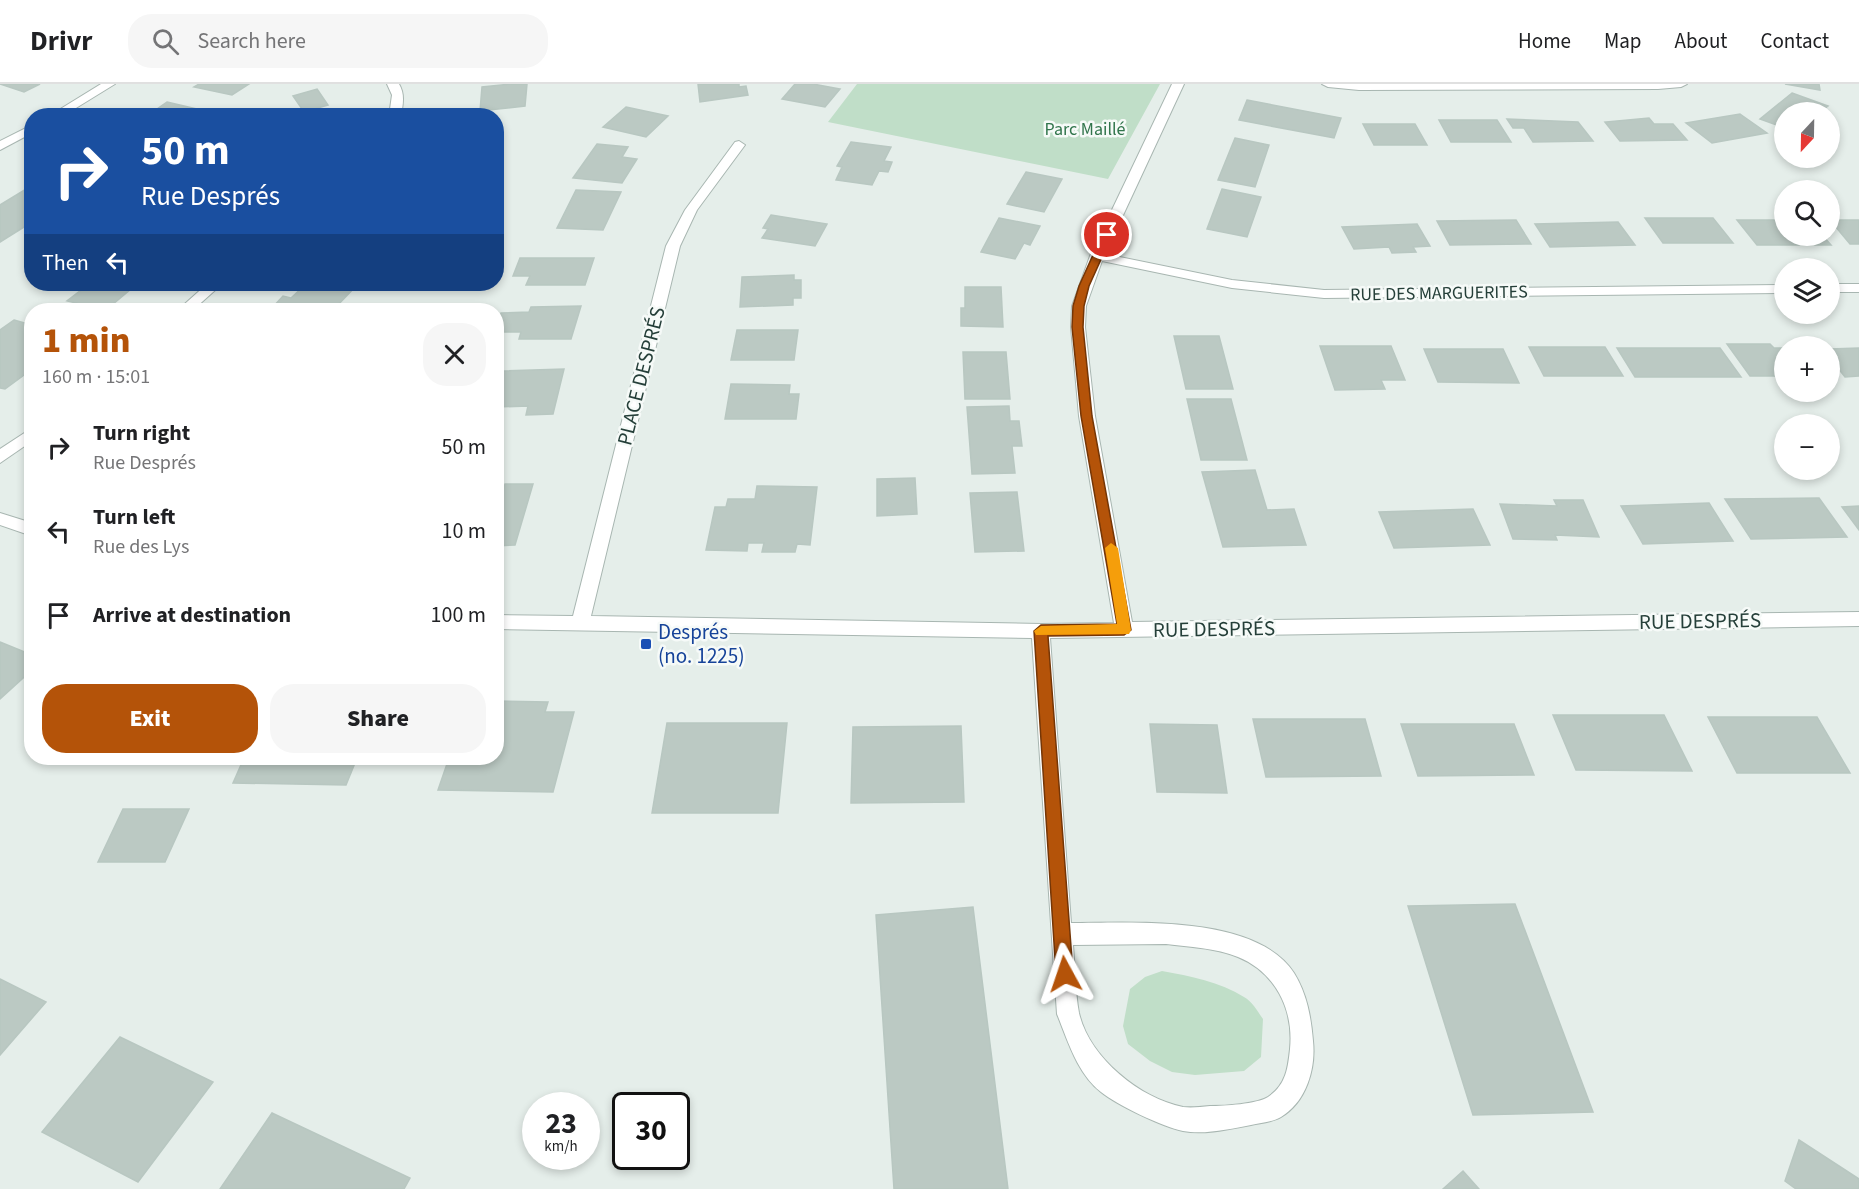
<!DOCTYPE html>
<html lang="en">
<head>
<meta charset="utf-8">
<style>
	:root { --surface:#fff; --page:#f6f6f6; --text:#202124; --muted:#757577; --line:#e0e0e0; --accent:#b45309 }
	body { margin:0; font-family:"Source Sans 3",sans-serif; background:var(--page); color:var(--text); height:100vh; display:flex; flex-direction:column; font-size:22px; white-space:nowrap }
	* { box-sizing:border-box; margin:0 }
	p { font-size:20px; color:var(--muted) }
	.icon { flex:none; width:33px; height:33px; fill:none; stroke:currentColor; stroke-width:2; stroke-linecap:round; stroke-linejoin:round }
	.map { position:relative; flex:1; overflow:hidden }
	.side { position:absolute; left:24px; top:219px; width:480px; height:462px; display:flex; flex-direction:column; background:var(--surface); border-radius:24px; box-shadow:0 3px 9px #0003 }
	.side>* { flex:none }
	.top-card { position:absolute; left:24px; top:24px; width:480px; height:183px; border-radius:24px; box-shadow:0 3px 9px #0003; background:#1a4fa0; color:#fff; overflow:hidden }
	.needle { width:39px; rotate:202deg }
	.buttons { position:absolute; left:1774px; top:18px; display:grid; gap:12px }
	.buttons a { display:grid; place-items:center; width:66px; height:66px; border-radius:50%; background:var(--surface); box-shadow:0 3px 9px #0003; font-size:30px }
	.speed { position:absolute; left:522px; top:1008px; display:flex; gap:12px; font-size:30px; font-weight:700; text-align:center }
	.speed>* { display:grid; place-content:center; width:78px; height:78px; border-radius:50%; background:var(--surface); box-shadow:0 3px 9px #0003; line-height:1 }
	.speed small { font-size:15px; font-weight:400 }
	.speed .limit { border:3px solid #111; border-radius:9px; background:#fff; color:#111 }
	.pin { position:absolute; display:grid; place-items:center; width:51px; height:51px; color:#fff; margin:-26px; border:3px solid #fff; border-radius:50%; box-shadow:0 2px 6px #0007 }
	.me { position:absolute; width:66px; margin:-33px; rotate:355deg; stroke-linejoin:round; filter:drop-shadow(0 0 4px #0008) }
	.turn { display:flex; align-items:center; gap:21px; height:126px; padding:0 18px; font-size:27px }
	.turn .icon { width:78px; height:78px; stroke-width:2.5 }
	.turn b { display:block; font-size:42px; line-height:51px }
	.then { display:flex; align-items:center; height:57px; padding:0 18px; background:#0003; gap:12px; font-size:22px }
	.round { display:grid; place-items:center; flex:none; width:63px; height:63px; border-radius:24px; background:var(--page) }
	.summary { display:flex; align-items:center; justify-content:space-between; height:102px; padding:0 18px }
	h1 { font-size:36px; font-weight:800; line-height:45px; color:var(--accent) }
	.action { display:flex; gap:12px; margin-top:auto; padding:12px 18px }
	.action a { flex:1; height:69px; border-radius:24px; background:var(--accent); color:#fff; font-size:24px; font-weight:800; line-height:69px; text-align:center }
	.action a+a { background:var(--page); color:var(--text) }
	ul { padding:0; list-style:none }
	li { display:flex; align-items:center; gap:18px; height:84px; padding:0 18px }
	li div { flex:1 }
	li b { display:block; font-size:22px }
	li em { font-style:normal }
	header { display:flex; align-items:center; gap:36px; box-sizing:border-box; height:84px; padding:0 30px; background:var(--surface); border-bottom:2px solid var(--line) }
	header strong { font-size:28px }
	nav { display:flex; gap:33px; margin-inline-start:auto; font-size:21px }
	.search { width:420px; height:54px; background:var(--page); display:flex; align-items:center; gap:15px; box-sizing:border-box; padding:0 21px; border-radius:24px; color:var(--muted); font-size:22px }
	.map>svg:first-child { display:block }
	.green { fill:#c0dec8 }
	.building { fill:#bbc9c3; stroke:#b8c7c1; stroke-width:1.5 }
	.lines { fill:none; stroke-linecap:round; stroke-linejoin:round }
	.minor-casing { stroke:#a8b6b1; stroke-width:2 }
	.minor { fill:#fff; fill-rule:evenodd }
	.route { fill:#b45309; stroke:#753606; stroke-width:1.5 }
	.slow { fill:#f59e0b }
	.transit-dot { fill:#1a4fb4; stroke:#f6faf8; stroke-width:2 }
	.labels { text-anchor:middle; stroke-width:5; stroke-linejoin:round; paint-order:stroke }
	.far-park-label { font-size:18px; fill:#31754c; stroke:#f6faf8 }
	.far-street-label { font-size:18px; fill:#253f39; stroke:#f6faf8 }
	.street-label { font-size:21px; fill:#253f39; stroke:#f6faf8 }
	.transit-label { font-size:21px; fill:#164399; stroke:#f6faf8; text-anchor:start }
</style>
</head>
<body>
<header>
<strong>Drivr</strong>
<div class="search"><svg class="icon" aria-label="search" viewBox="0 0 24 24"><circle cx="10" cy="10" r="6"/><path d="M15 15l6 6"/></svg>Search here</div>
<nav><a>Home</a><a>Map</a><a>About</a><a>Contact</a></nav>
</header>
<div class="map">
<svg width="1859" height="1105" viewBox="0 0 1859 1105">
	<rect width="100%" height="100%" fill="#e5eeea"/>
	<path class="green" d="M857,0H1160L1108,95L828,38Z
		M1162,887C1190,892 1220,898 1244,913C1252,917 1258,928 1263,935L1261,973L1244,987L1195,991L1172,988L1150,977L1128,960L1123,942L1130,905L1145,893Z"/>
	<path class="building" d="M0,0H40L24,8Z
		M199,0H249L232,11L194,3Z
		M511,0H527L525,22L480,27L482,3Z
		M698,0H739V3L746,2L748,11L700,18Z
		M795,0H813L840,5L825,23L782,15Z
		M1785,0H1819L1820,6Z
		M317,5L328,21L304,28L293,12Z
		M1792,9L1828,22L1820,28H1785V44L1760,35Z
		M1247,16L1341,34L1334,54L1239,36Z
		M167,18L205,27L199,32H147Z
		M626,23L668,32L646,53L603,43Z
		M1740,30L1767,49L1712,59L1686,39Z
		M1649,34L1654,40H1673L1687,56L1620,57L1605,38Z
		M1507,35L1578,38L1593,57L1533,58L1524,44H1513Z
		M1439,36H1497L1511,58H1451Z
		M1363,40H1415L1427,61H1374Z
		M1235,54L1269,61L1255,103L1218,96Z
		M851,58L891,63L884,77L892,78L888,88L879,87L872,101L836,96L842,83L837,82Z
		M597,60L628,63L622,73L637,75L622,99L573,94Z
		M1026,88L1062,95L1044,128L1007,120Z
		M26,105L32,107V138L0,158V121Z
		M1222,105L1261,113L1247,153L1207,145Z
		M576,106L621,108L603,146L557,144Z
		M771,131L827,140L815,162L762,154L768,145L763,144Z
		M999,134L1040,142L1030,161L1024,159L1015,175L981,168Z
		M1645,134H1713L1733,159H1663Z
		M1516,136L1531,160L1450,161L1437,137Z
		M1737,136H1785V152H1823L1831,161H1757Z
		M1830,136H1859V160H1850Z
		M1618,138L1635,161L1550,163L1535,140Z
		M1417,140L1430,162L1413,163L1416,168L1392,169L1389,163L1354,165L1342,143Z
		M520,174H594L585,201H526L530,192H513Z
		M794,191V196H801V214H793V221L740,223L742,193Z
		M89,200H137L106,226L67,217Z
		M306,200H358L333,226L271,225L283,212L291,214Z
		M965,203H1001L1003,243L961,242V224H965Z
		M581,222L571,255H519L521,248H496L501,229L529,228L531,223Z
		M14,236L32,241V285L5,305L0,304V246Z
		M737,246H798L794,276H731Z
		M1174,252H1219L1233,305H1186Z
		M1727,260H1770L1774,264H1785V292H1750Z
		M1320,262H1391L1405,296H1381L1385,305L1335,306Z
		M1529,263H1605L1623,292H1544Z
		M1617,264H1720L1741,293H1635Z
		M1859,264V292L1845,293L1830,274V265Z
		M1424,265H1503L1519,299L1438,298Z
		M963,268H1006L1010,315H965Z
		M564,285L553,330L526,331L528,322L496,323V311L503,287Z
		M731,300L790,301L789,310H799L796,335H725Z
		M1187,315H1231L1247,376H1201Z
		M1009,322L1010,337H1019L1022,362H1012L1015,389L972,390L967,323Z
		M1255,386L1267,426L1294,425L1306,461L1223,463L1202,388Z
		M915,394L917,430L877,432V395Z
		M505,400H533L515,461L496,462V411H502Z
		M757,402L817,403L810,461L797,460L795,468H762L764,459H748L747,467L706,466L715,423H726L728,415H755Z
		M1017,408L1024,467L975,468L970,409Z
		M1819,414L1847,453L1751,455L1725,415Z
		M1554,416H1583L1599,453L1555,451L1557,456L1513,455L1500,420L1557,422Z
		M1709,419L1733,457L1643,460L1621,422Z
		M1859,422V446L1842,423Z
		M1473,425L1490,461L1394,464L1379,428Z
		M0,558L32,571V586L0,615Z
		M496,617L548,618L545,628H574L553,708L438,706L449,674H496Z
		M1553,631H1664L1692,687L1576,686Z
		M1708,633H1817L1850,689H1737Z
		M1253,635H1365L1381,692L1266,693Z
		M667,639H787L778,729H652Z
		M1150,640L1217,641L1227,709L1157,708Z
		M1401,640H1514L1534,691L1418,692Z
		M961,642L964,718L851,719L853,643Z
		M244,674H357L346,701L233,699Z
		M123,725H189L165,778H98Z
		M1515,820L1593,1028L1473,1031L1408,822Z
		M973,823L1008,1105H894L876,831Z
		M0,895L46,918L0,971Z
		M120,953L213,998L138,1098L42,1048Z
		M272,1029L410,1094L404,1105H220Z
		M1799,1056L1859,1095V1105H1796L1785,1097Z
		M1463,1087L1479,1105H1443Z"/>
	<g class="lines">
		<defs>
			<path id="minor" d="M101,0H115L63,32H49Z
				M387,0H399C405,10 403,20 401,32H389L392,11Z
				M1172,0H1184L1105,170L1232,196L1324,206L1785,201V209L1324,214L1232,204L1102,177L1086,222L1085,243L1095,332L1132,538L1859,528V542L1050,554L1071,839C1131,839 1256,830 1294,889C1307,910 1311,933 1313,957C1316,985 1306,1018 1281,1033C1273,1038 1260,1039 1251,1041C1230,1045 1204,1051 1183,1047C1163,1043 1117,1021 1101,1008C1077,989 1068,957 1057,930L1032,554L496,545V531L573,532L666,162L685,126L735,58L739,57L745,61L697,126L680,162L591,532L1041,540L1114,539L1079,332L1071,243L1072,222L1090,172ZM1166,860C1189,863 1216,864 1238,873C1275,888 1294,925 1290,965C1288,984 1286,1001 1268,1013C1257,1020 1224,1022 1210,1022C1201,1023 1191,1024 1183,1023C1139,1014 1089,973 1079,929C1075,907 1075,883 1073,861Z
				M1322,0H1687L1681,3L1658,5L1359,6L1328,3Z
				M32,41V49L0,66V57Z
				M207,200H222L193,226H178Z
				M1830,200H1859V208H1830Z
				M32,344V357L0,379V365Z
				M0,429L32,439V452L0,441Z"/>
		</defs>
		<use href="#minor" class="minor-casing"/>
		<use href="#minor" class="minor"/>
	</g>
	<path class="route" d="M1107,148L1112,151L1089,202L1084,222L1083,243L1092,332L1131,546L1124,551L1048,552L1073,890L1071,896L1065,898L1059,896L1056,890L1034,547L1041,541L1117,540L1081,332L1072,243L1073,222L1079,202L1102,151Z"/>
	<path class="slow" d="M1111,459L1118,464L1131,546L1129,550L1036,551L1034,547L1041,542L1117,540L1105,464Z"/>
	<rect class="transit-dot" x="640" y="554" width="12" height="12" rx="3"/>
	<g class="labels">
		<g class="far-park-label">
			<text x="1085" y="51">Parc Maillé</text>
		</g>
		<g class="far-street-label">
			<text transform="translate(1439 209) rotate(-1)" y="6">RUE DES MARGUERITES</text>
		</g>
		<g class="street-label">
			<text transform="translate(641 292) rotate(-76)" y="7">PLACE DESPRÉS</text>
			<text transform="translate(1700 537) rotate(-1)" y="7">RUE DESPRÉS</text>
			<text transform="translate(1214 545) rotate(-1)" y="7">RUE DESPRÉS</text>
		</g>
		<g class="transit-label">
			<text x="658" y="555">Després<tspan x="658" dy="24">(no. 1225)</tspan></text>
		</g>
	</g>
</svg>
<div class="buttons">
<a><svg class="needle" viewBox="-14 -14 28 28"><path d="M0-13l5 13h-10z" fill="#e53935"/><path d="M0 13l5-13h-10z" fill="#757577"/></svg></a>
<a><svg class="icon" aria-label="search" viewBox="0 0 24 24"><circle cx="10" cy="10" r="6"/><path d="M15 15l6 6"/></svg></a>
<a><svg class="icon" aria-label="layers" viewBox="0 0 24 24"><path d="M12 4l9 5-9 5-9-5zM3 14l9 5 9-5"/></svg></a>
<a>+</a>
<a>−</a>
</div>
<div class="speed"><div>23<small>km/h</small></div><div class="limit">30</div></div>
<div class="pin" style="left:1107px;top:151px;background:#d93025"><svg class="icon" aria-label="arrive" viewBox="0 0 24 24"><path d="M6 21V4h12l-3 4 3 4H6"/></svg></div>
<svg class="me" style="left:1065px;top:890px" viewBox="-20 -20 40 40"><path d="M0-17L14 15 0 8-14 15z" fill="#b45309" stroke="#fff" stroke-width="4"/></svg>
<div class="top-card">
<div class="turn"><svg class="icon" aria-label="right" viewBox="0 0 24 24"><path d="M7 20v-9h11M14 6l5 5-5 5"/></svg><div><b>50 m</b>Rue Després</div></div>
<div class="then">Then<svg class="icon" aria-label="left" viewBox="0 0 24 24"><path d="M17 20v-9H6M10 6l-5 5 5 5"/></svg></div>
</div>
<section class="side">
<div class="summary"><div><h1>1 min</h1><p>160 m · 15:01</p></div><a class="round"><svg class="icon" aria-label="close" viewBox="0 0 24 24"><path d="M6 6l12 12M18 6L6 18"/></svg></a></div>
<ul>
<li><svg class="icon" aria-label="right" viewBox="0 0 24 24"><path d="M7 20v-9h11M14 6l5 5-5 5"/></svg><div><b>Turn right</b><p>Rue Després</p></div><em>50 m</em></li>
<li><svg class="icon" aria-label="left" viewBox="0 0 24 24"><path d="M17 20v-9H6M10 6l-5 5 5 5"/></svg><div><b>Turn left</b><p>Rue des Lys</p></div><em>10 m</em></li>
<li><svg class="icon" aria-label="arrive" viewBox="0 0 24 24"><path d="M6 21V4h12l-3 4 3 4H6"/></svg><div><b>Arrive at destination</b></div><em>100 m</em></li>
</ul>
<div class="action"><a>Exit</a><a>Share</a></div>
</section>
</div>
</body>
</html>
